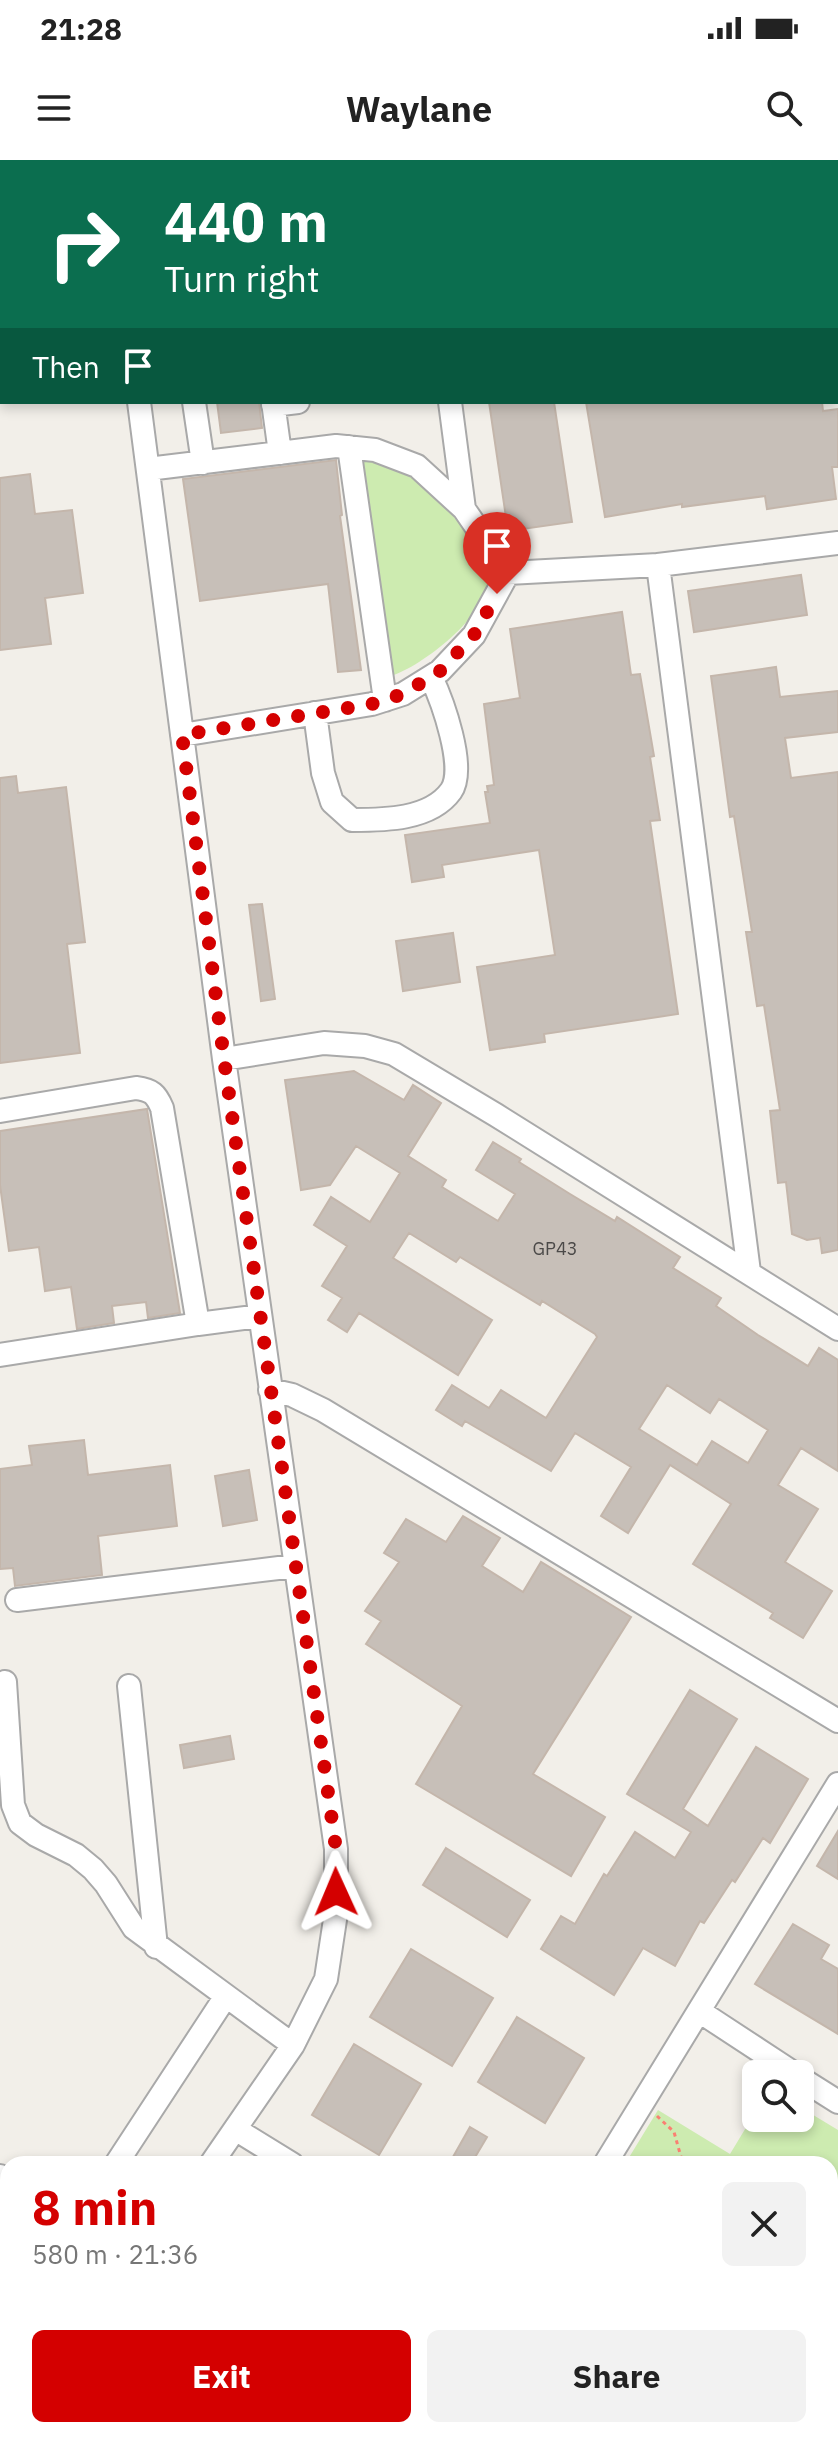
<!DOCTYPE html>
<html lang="en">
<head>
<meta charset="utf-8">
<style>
	:root { --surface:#fff; --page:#f2f2f2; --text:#222; --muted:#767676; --accent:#d40000 }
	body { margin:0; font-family:"IBM Plex Sans",sans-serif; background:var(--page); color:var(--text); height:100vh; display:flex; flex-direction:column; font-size:30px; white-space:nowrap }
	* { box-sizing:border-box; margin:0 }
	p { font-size:26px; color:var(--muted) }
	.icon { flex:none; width:44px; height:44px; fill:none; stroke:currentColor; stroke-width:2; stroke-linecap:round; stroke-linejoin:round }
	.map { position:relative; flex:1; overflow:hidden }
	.side { position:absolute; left:0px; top:1996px; width:838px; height:282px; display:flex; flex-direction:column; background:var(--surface); border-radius:24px 24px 0 0; box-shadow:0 4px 12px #0003 }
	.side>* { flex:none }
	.banner { position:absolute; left:0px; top:0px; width:838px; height:244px; box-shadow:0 4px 12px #0003; background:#0b6e4f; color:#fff; overflow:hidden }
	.fabs { position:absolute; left:742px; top:1900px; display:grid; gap:16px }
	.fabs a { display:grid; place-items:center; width:72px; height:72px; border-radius:12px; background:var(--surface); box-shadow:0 4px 12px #0003; font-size:40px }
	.pin { position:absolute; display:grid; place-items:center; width:68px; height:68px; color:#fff; margin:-82px -34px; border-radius:50% 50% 50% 0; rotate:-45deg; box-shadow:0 0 8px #0007 }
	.pin .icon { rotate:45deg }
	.me { position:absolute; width:88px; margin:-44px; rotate:359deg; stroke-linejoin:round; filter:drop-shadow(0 0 6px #0008) }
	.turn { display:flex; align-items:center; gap:28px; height:168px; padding:0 32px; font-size:36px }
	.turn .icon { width:104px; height:104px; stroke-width:2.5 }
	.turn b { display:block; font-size:56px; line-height:68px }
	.then { display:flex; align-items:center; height:76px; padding:0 32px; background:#0003; gap:16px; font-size:30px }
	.round { display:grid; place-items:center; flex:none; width:84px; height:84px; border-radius:12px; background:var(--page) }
	.summary { display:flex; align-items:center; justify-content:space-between; height:136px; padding:0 32px }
	h1 { font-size:48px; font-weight:700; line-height:60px; color:var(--accent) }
	.primary-button { display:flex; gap:16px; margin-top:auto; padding:16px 32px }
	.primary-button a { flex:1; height:92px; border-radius:12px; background:var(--accent); color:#fff; font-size:32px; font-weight:700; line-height:92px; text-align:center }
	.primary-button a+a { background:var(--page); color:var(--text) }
	.status { display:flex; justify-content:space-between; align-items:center; height:56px; padding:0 40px; background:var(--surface); direction:ltr }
	.status svg { height:22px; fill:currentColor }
	header { display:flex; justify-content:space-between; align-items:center; height:104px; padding:0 32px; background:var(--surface); font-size:36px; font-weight:700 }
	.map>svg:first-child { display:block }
	.commercial { fill:#f2dad9 }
	.grass { fill:#cdebb0 }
	.building { fill:#c7bfb8; stroke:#c4b6ab; stroke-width:2; fill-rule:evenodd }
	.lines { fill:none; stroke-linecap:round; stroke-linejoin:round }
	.minor-casing { stroke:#a9a9a9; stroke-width:26 }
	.path { stroke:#fa8072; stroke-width:3; stroke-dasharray:4 4; stroke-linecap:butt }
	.minor { stroke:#fff; stroke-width:22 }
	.route { stroke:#d40000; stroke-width:14; stroke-dasharray:0 25.2 }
	.labels { text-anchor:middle; stroke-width:7; stroke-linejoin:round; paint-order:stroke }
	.number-label { font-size:18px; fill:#4b4948 }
</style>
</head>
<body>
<div class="status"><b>21:28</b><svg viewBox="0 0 49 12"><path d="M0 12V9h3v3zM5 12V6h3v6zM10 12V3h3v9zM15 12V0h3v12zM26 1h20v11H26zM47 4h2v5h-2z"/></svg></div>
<header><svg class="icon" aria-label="menu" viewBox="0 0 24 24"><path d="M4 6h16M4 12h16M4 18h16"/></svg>Waylane<svg class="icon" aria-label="search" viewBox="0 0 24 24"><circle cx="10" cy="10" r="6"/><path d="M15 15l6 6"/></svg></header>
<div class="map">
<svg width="838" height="2277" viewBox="0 0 838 2277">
	<rect width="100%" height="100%" fill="#f2efe9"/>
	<path class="commercial" d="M377,2270H516L512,2277H373Z"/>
	<path class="grass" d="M357,298C370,300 382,301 393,306C423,319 485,382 488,414C493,452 423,506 391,516Z
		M800,1947L838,1970V2042L830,2055V2004H625L658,1950L730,1994L756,1951V1958H800Z"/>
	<path class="building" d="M217,242H259L262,268L221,273Z
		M489,242H554L572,362L508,371Z
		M586,242H822L823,251L838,249V307H832L836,339L767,349L765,336L682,347V344L605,357Z
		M336,300L342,355L340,356L361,510L338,512L328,424L200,441L183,319Z
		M30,314L35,354L72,350L83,433L45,438L51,484L0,490V318Z
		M801,415L807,455L694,472L688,431Z
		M622,452L631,515L640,514L654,596L650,597L660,660L650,661L678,854L544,874L545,882L490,890L477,807L555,795L539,690L442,705L444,717L412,722L405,675L490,663L485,632H488L487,626L494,625L484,544L520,538L510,469Z
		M776,507L780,537L838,531V572L785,578L791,618L838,612V1090L822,1093L820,1078L807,1080L792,1074L786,1022L778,1023L770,951L780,950L764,845L757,846L746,772H752L734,656L730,657L711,516Z
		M16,616L18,633L66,627L85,782L67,784L80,893L0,903V618Z
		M262,744L275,839L261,841L249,745Z
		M453,773L460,822L403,831L396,781Z
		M354,911L404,940L413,925L441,943L408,996L446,1020L442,1027L498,1061L515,1034L476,1010L493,982L521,999L519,1002L570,1034L615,1061L617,1057L680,1097L673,1108L721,1138L716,1146L758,1175L808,1206L819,1188L838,1200V1311L801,1288L778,1325L818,1349L785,1402L832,1431L803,1478L770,1458L773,1453L693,1404L731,1344L670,1305L628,1373L601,1356L631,1307L575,1273L551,1311L465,1261L462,1266L436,1250L452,1225L489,1248L501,1230L546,1258L597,1177L595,1174L542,1141L540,1145L460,1097L456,1102L409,1073L393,1098L492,1160L458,1215L359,1153L347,1172L328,1160L342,1138L322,1126L347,1086L314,1065L331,1037L370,1062L400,1013L356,986L330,1025L301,1030L285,920ZM667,1225L710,1253L719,1239L768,1270L748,1303L712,1281L697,1305L639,1269Z
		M147,949L180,1153L148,1158L146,1142L112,1146L114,1163L77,1169L71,1127L45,1131L39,1087L9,1091L0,1025V971Z
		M84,1280L88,1315L170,1305L177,1366L98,1376L102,1415L15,1426L13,1408L0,1409V1309L32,1305L29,1286Z
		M249,1310L257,1360L223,1366L215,1316Z
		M463,1356L500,1378L482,1406L523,1432L541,1402L631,1457L533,1614L605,1657L571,1716L416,1624L462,1546L366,1484L381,1461L365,1451L399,1402L384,1393L406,1359L446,1382Z
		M690,1530L737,1559L683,1649L708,1666L756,1587L808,1619L770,1683L763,1678L735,1722L732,1720L704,1763L700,1761L675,1806L643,1788L614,1835L541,1789L561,1756L575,1764L604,1714L607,1716L635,1672L675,1698L691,1672L627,1634Z
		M230,1576L234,1599L184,1608L180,1585Z
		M838,1671V1719L817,1706Z
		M446,1688L530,1740L507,1777L423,1725Z
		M793,1764L829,1785L821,1799L838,1809V1874L755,1824Z
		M411,1789L493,1838L452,1906L370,1857Z
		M517,1857L584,1898L545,1963L478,1922Z
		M354,1884L421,1924L379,1995L312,1955Z
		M470,1967L487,1977L471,2004H449Z"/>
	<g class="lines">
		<defs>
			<path id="minor" d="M108,0V2
				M0,2L11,0
				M139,242L224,899L336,1689V1753L326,1819L293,1885L211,2004
				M194,242L203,303
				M273,242L280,293
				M450,242L464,349
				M273,245L298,242
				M349,287L385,540
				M148,309L336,286L375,290L417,306L464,349L508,413L474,475L440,511L403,534L372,544L182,575
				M658,405L749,1112
				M508,413L658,405L838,383
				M315,553L323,613L332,642L352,660C384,660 430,660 451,631C467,608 442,540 431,517
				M224,899L324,883L365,886L394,894L496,955L838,1169
				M0,951L136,928C152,930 156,934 162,948L198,1164L260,1156
				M0,1195L198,1164
				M270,1230L292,1235L323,1250L838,1561
				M17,1440L295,1406
				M5,1522L13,1645L20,1663L36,1675L76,1695L93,1709L106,1724L134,1768L293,1885
				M129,1526L156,1787
				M699,1851L795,1914
				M800,1918L838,1942
				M235,1969L292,2004
				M116,2004L226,1836
				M605,2004L838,1624
				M0,2016L8,2022
				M0,2143L8,2153
				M734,2270L745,2277
				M25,2277L30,2270"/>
		</defs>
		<use href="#minor" class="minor-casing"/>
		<path class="path" d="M657,1956L674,1972L683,2004"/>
		<use href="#minor" class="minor"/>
	</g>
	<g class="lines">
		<path class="route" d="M336,1732V1689L224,899L182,575L372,544L403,534L440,511L474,475L497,434"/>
	</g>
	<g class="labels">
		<g class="number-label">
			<text x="555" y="1095">GP43</text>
		</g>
	</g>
</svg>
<div class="fabs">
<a><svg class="icon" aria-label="search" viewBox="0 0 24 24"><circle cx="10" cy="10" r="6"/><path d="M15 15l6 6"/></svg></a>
</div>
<div class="pin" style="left:497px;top:434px;background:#d93025"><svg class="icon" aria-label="arrive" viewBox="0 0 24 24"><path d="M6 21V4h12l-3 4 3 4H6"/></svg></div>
<svg class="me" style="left:336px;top:1732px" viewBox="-20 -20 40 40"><path d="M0-17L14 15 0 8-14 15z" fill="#d40000" stroke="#fff" stroke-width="4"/></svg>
<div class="banner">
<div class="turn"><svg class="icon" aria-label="right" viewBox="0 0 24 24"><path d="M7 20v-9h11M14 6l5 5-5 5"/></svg><div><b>440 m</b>Turn right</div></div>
<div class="then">Then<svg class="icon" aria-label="arrive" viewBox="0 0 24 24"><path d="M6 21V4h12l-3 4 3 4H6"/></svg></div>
</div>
<section class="side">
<div class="summary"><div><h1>8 min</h1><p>580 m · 21:36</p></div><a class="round"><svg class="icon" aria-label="close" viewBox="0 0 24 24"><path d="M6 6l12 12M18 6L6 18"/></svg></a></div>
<div class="primary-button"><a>Exit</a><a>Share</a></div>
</section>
</div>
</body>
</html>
